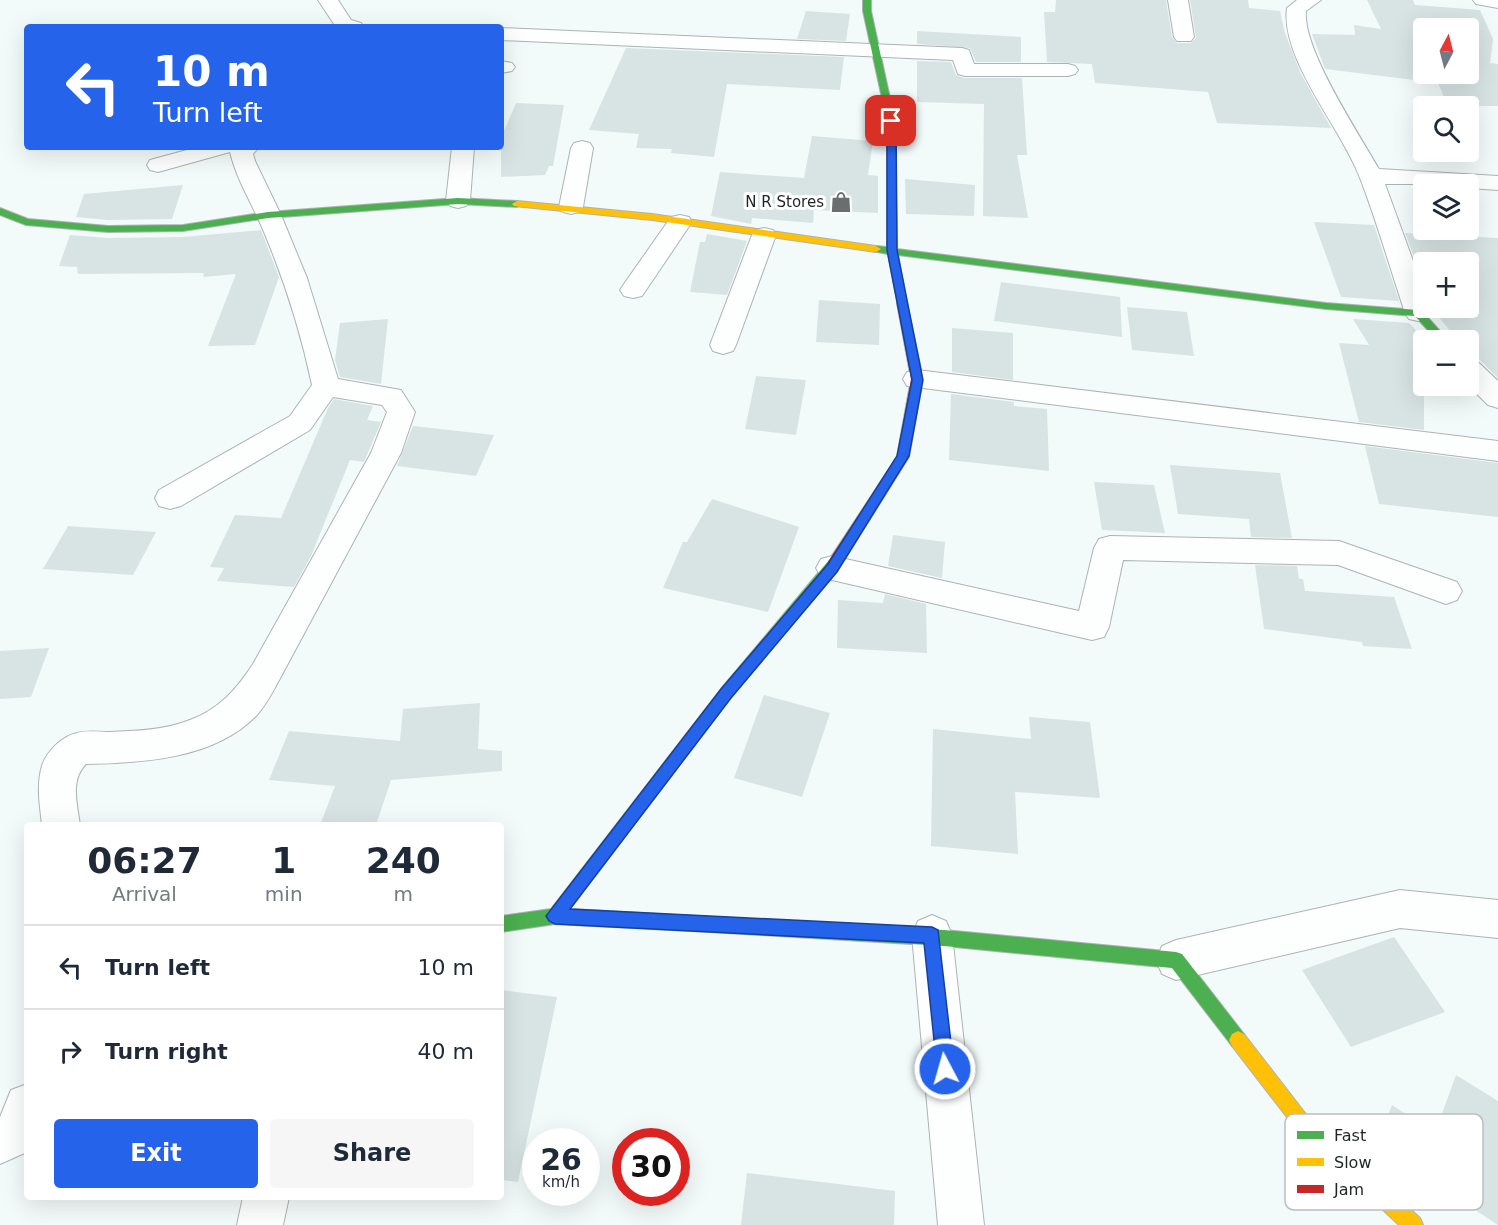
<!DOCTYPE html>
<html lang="en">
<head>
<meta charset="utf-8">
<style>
	:root { --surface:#fff; --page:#f6f6f7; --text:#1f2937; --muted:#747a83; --line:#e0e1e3; --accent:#2563eb }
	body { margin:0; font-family:"DejaVu Sans",sans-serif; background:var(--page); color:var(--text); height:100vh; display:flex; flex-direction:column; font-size:22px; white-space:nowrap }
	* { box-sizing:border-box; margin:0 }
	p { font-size:20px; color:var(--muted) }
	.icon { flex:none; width:33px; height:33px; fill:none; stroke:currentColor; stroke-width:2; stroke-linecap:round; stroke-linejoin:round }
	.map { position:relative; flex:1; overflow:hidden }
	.side { position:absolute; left:24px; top:822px; width:480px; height:378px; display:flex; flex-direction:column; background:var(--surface); border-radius:6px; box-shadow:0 6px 24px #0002 }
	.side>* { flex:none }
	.top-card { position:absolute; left:24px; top:24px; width:480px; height:126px; border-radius:6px; box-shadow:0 6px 24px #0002; background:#2563eb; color:#fff; overflow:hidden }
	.needle { width:39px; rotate:7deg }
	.fabs { position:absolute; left:1413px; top:18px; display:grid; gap:12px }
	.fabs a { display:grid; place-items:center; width:66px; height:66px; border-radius:6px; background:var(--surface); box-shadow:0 6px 24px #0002; font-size:30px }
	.speed { position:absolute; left:522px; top:1128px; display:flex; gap:12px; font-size:30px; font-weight:700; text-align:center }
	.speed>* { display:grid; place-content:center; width:78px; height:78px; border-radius:50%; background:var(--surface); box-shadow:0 6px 24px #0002; line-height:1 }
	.speed small { font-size:15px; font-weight:400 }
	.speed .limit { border:9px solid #d22; background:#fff; color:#111 }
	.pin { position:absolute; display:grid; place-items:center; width:51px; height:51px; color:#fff; margin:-26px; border-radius:12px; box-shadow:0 3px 9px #0006 }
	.me { position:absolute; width:66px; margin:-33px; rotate:354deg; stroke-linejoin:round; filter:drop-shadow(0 0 4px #0008) }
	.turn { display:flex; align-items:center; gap:21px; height:126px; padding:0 30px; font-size:27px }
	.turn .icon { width:78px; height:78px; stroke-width:2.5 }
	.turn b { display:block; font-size:42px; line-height:51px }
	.eta { display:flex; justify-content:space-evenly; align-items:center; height:102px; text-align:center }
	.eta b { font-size:36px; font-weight:700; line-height:42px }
	.cta { display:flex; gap:12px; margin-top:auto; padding:12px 30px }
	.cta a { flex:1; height:69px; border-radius:6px; background:var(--accent); color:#fff; font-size:24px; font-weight:700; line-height:69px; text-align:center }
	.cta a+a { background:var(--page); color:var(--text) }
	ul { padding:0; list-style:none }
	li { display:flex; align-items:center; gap:18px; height:84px; padding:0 30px; border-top:2px solid var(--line) }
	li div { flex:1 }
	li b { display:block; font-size:22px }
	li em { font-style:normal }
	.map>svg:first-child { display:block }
	.building { fill:#d8e4e4; fill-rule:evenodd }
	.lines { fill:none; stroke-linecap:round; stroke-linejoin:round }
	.street-casing { stroke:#adb3b3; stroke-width:2 }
	.fast-casing { stroke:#adb3b3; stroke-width:2 }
	.slow-casing { stroke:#adb3b3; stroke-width:2 }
	.jam-casing { stroke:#adb3b3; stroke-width:2 }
	.street { fill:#fdfefe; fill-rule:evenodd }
	.fast { fill:#4caf50; fill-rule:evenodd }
	.slow { fill:#ffc107; fill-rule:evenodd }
	.jam { fill:#c62828; fill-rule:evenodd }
	.route { fill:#2563eb; stroke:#184099; stroke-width:1.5 }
	.labels { text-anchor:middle; stroke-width:6; stroke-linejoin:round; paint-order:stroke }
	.far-poi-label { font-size:15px; fill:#1f2424; stroke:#fff; text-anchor:end }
	.key { fill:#fff; stroke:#bcbdbd; stroke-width:1.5 }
	.key-label { font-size:16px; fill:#1f2424 }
</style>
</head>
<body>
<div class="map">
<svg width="1498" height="1225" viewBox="0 0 1498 1225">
	<rect width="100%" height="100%" fill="#f2fafa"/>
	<path class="building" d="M1056,0H1166L1172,37L1177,43H1191L1196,38L1190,0H1248L1249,8L1280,11L1285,33L1300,72L1331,128L1217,123L1208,92L1095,83L1092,64L1047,62L1044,12H1055Z
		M1367,0H1413L1415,5L1480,10L1493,39L1490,63L1498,64V106H1448L1438,83L1325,69L1312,34L1355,35L1354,25L1381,29ZM1424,28H1468V74H1424Z
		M806,11L850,14L846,41L797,39Z
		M917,31L1021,37V62H976L970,48L917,44Z
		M626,48L844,57L840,90L727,84L714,157L671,153L672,149L636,148L639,134L589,130Z
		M917,61L951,62L956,75L964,78H1022L1027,155H1017L1028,218L983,216L984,104L917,102Z
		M516,103L564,105L553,166H549L545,175L501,177V138Z
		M812,136L873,141L868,175L878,176V213L814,210L813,223L752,218L751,224L711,216L720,172L804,178Z
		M905,179L975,185L974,216L906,214Z
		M183,185L172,219L108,220L76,217L84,194Z
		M1314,222L1374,225L1399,301L1341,297Z
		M261,230L279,277L255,345L208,346L236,274L203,277L204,273L78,274L77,267L59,266L70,235L108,238L183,237Z
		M1405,233L1498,238V378L1480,360L1473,358L1468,353V340H1458L1431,308H1468V262H1424V283Z
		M707,234L747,241L727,295L690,292L700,242H705Z
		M1001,282L1120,297L1122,337L994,321Z
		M819,300L880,304L879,345L816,342Z
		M1127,307L1187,312L1194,356L1132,350Z
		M388,319L381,384L340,377L335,360L340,323Z
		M1353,319L1409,323L1424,339V430L1359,422L1339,343L1369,345Z
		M952,328L1013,333V380L952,372Z
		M756,376L806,380L796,435L745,429Z
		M951,394L1014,402V406L1047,409L1049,471L949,460Z
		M334,399L373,406L367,420L381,422L364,462L350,460L311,556L294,587L217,581L224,568L210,567L235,515L281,518L328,408Z
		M413,426L494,435L476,476L397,466Z
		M1365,446L1498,463V517L1379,504Z
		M1170,465L1280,473L1292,538L1251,537L1249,519L1178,514Z
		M1094,482L1154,485L1165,533L1102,530Z
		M712,499L799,527L768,612L663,588L683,542H687Z
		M68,526L156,532L133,575L43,569Z
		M893,535L945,542L942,578L888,566Z
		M1255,565L1297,566L1299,579H1303L1305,591L1394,597L1412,649L1363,646L1362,642L1264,629Z
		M885,594L926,604L927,653L837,648L838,600L883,603Z
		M49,648L31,697L0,699V651Z
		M764,695L830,713L802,797L734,778Z
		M480,703L478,749L502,751V771L391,780L376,825H320L335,786L269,780L289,731L400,741L403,709Z
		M1029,717L1090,722L1100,798L1015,792L1018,854L931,846L933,729L1031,739Z
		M1394,937L1445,1012L1351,1047L1302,970Z
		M501,990L557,997L518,1182L501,1180Z
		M1456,1075L1498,1101V1225L1376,1145L1392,1105L1435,1133Z
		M747,1173L895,1191L894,1225H741Z"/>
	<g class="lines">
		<defs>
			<path id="street" d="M318,0H338L351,20L361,23L364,27H336Z
				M1168,0H1188L1194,37L1191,41H1177L1174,37Z
				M1297,0H1321L1306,11C1302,48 1359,134 1379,169L1498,176V190L1468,188V184H1385L1424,291V308H1429L1431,313L1427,319L1418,321L1409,319L1405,313C1390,268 1377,222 1360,178C1342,129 1280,59 1287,8Z
				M1473,0H1498V8L1476,4Z
				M501,28L962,48L969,50L974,64H1068L1075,66L1078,70L1075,74L1068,76H965L958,74L953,60L501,40Z
				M501,61L512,63L515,67L512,71L501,73Z
				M582,141L590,143L593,148L583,207L579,212L571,214L563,212L559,207L571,148L574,143Z
				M198,147H259L253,154L255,161L281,215L307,278L338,379L401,390L415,412L401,453L277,684C271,695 265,706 257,715C215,759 143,763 86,764C70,780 77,803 80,825H42C40,806 36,785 42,766C46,752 62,736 77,733C87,730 99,732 109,732C135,731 165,730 190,720C219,709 236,690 253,664L371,453L387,412L382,405L333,397L310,430L181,506L170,509L159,506L155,498L159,490L290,416L312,385C301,333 285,282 264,232C253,205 237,181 230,152L158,172L150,170L147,165L150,160Z
				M452,147H474L470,201L466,206L458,208L450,206L446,201Z
				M680,215L689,217L692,222L642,296L633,298L624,296L620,290L624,284L671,217Z
				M764,228L773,230L776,235L736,345L733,351L723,354L713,351L710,345L752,235L755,230Z
				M1468,359L1478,362L1498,381V408L1488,405L1468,385Z
				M917,370L1498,441V461L907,386L903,379L907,372Z
				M1110,536L1339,541L1457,582L1462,591L1457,600L1446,604L1338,565L1123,560L1109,627L1104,637L1092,640L832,580L821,577L816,568L821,559L832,556L1079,611L1094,548L1099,539Z
				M1400,890L1498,900V938L1400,928L1176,980L1162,974L1156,960L1162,946L1176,940Z
				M932,915L946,921L952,935L984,1225H938L912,935L918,921Z
				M27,1084V1152L0,1164V1117L11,1090Z
				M243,1197H289L283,1225H237Z"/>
			<path id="fast" d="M863,0H871V11L895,121L897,249L1326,303L1418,310L1422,311L1448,340H1437L1415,316L1326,309L898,255L907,303L906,305H898L888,254L872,251L871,249L876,246L887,247V121L863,11Z
				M458,198L517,201L522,204L517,207L458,204L268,218L183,231L108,232L26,225L0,215V208L28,219L108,226L183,225L268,212Z
				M834,559L839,560L841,564L839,568L731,697L570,909L944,930L1176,952L1182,954L1244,1034L1247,1040L1244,1046L1238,1049L1232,1046L1172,968L944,946L710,932L555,924L501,932V916L551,909L721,689L829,560Z"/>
			<path id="slow" d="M517,201L652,214L876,246L881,249L876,252L652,220L514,206L512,204Z
				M1238,1031L1244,1034L1305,1113L1420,1218L1423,1225H1399L1293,1125L1232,1046L1229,1040L1232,1034Z"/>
			<path id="jam" d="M902,300L907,303L923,379L909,457L839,568H829L827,564L829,560L897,457L911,379L897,303Z"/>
		</defs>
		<use href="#street" class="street-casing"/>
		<use href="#fast" class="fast-casing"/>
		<use href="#slow" class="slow-casing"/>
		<use href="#jam" class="jam-casing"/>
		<use href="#street" class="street"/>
		<use href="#fast" class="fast"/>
		<use href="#slow" class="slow"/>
		<use href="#jam" class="jam"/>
	</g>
	<path class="route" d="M891,118L896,121L897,250L923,380L909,456L837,572L731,698L570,909L932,927L938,930L954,1069L952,1075L945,1078L939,1075L937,1069L924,943L555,924L549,921L546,916L721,689L828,564L897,456L912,380L887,250V121Z"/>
	<defs>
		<symbol id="shop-bare" viewBox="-9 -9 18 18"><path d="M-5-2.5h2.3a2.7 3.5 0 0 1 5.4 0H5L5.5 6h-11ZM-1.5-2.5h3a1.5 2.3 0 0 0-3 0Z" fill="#696f6f" stroke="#fff" stroke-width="2.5" paint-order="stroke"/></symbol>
	</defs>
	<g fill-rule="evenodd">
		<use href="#shop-bare" x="826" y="187" width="30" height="30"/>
	</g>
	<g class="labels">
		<g class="far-poi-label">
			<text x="824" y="207">N R Stores</text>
		</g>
	</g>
	<rect x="1285" y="1114" width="198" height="96" rx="9" class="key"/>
	<rect x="1297" y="1131" width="27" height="8" fill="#4caf50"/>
	<rect x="1297" y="1158" width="27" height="8" fill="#ffc107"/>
	<rect x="1297" y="1185" width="27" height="8" fill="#c62828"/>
	<g class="key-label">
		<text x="1334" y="1141">Fast</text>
		<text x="1334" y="1168">Slow</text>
		<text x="1334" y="1195">Jam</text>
	</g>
</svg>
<div class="fabs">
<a><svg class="needle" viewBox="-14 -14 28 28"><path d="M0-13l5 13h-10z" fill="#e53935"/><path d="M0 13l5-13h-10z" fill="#747a83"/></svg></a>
<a><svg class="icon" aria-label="search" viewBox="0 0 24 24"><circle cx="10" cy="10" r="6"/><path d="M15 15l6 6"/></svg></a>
<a><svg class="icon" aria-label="layers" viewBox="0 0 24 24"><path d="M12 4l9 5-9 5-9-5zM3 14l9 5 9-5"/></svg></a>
<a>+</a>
<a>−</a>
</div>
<div class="speed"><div>26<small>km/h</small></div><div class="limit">30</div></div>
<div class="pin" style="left:891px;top:121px;background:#d93025"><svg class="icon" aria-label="arrive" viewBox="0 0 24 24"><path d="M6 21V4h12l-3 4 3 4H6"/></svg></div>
<svg class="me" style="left:945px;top:1069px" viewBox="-20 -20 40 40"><circle r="17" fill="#2563eb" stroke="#fff" stroke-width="3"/><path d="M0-11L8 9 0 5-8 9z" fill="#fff"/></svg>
<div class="top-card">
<div class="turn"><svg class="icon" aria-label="left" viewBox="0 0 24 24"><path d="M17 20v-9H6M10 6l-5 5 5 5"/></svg><div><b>10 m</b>Turn left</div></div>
</div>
<section class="side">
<div class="eta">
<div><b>06:27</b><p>Arrival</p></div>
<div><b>1</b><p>min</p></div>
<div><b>240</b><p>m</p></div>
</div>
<ul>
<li><svg class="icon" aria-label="left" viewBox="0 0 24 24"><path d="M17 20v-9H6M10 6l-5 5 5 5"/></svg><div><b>Turn left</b></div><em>10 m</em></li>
<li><svg class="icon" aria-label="right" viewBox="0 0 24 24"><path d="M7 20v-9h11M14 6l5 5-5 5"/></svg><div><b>Turn right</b></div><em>40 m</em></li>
</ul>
<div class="cta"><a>Exit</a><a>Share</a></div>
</section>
</div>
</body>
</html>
